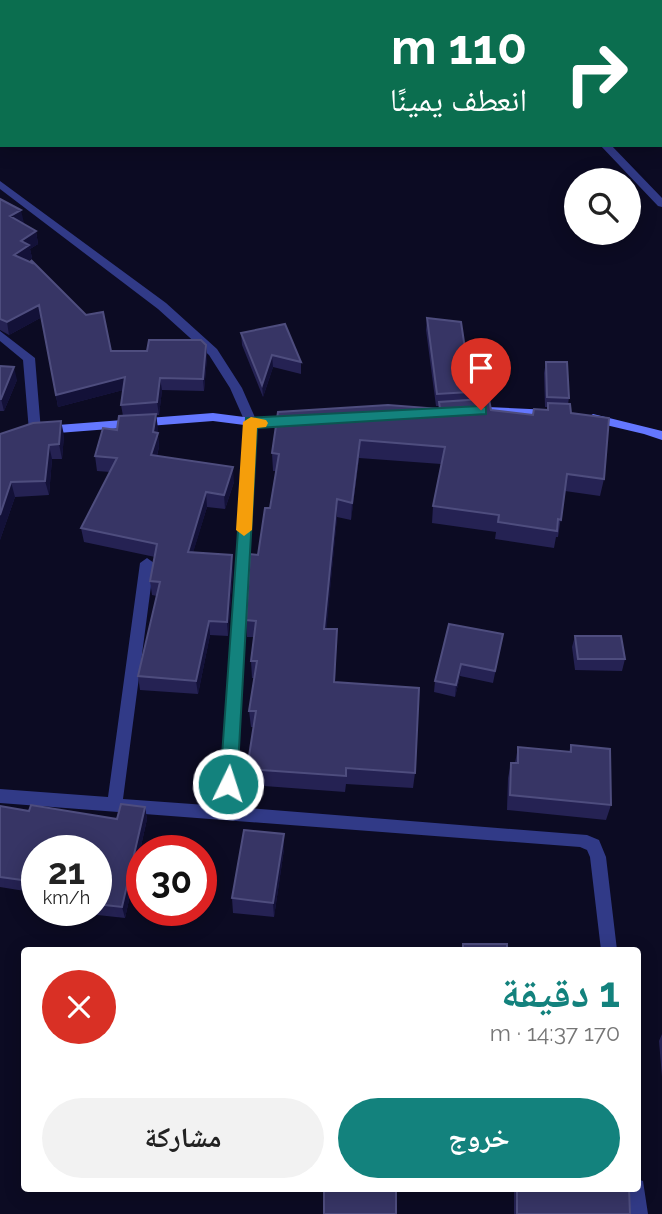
<!DOCTYPE html>
<html lang="ar">
<head>
<meta charset="utf-8">
<style>
	:root { --surface:#fff; --page:#f2f2f2; --text:#222; --muted:#767676; --accent:#13827d }
	body { margin:0; font-family:Raleway,"Noto Naskh Arabic",sans-serif; background:var(--page); color:var(--text); direction:rtl; height:100vh; display:flex; flex-direction:column; font-size:26px; white-space:nowrap }
	* { box-sizing:border-box; margin:0 }
	p { font-size:23px; color:var(--muted) }
	.icon { flex:none; width:38px; height:38px; fill:none; stroke:currentColor; stroke-width:2; stroke-linecap:round; stroke-linejoin:round }
	.map { position:relative; flex:1; overflow:hidden; direction:ltr }
	.drawer { position:absolute; left:21px; top:947px; width:620px; height:245px; display:flex; flex-direction:column; background:var(--surface); border-radius:7px; box-shadow:0 4px 18px #0003; direction:rtl }
	.drawer>* { flex:none }
	.guide { position:absolute; left:0px; top:0px; width:663px; height:147px; box-shadow:0 4px 18px #0003; direction:rtl; background:#0b6e4f; color:#fff; overflow:hidden }
	.buttons { position:absolute; left:564px; top:168px; display:grid; gap:14px }
	.buttons a { display:grid; place-items:center; width:77px; height:77px; border-radius:50%; background:var(--surface); box-shadow:0 4px 18px #0003; font-size:35px }
	.speed { position:absolute; left:21px; top:835px; display:flex; gap:14px; font-size:35px; font-weight:700; text-align:center }
	.speed>* { display:grid; place-content:center; width:91px; height:91px; border-radius:50%; background:var(--surface); box-shadow:0 4px 18px #0003; line-height:1 }
	.speed small { font-size:18px; font-weight:400 }
	.speed .limit { border:10px solid #d22; background:#fff; color:#111 }
	.pin { position:absolute; display:grid; place-items:center; width:60px; height:60px; color:#fff; margin:-72px -30px; border-radius:50% 50% 50% 0; rotate:-45deg; box-shadow:0 0 7px #0007 }
	.pin .icon { rotate:45deg }
	.me { position:absolute; width:77px; margin:-38px; rotate:4deg; stroke-linejoin:round; filter:drop-shadow(0 0 5px #0008) }
	.turn { display:flex; align-items:center; gap:24px; height:147px; padding:0 21px; font-size:32px }
	.turn .icon { width:91px; height:91px; stroke-width:2.5 }
	.turn b { display:block; font-size:49px; line-height:60px }
	.round { display:grid; place-items:center; flex:none; width:74px; height:74px; border-radius:37px; background:var(--page) }
	.summary { display:flex; align-items:center; justify-content:space-between; height:119px; padding:0 21px }
	h1 { font-size:42px; font-weight:700; line-height:52px; color:var(--accent) }
	.cta { display:flex; gap:14px; margin-top:auto; padding:14px 21px }
	.cta a { flex:1; height:80px; border-radius:42px; background:var(--accent); color:#fff; font-size:28px; font-weight:700; line-height:80px; text-align:center }
	.cta a+a { background:var(--page); color:var(--text) }
	.map>svg:first-child { display:block }
	.lines { fill:none; stroke-linecap:round; stroke-linejoin:round }
	.street { fill:#313a87; fill-rule:evenodd }
	.secondary { fill:#6477ff; fill-rule:evenodd }
	.wall { fill:#252253 }
	.shaded-wall { fill:#131138 }
	.building { fill:#373565; stroke:#4e4d7e; stroke-width:2 }
	.route { fill:#13827d; stroke:#0c5451; stroke-width:2 }
	.slow { fill:#f59e0b }
</style>
</head>
<body>
<div class="map">
<svg width="662" height="1214" viewBox="0 0 662 1214">
	<rect width="100%" height="100%" fill="#0c0b23"/>
	<g class="lines">
		<path class="street" d="M256,0H270L271,2H258Z
			M600,145H611L662,198V207L658,206Z
			M0,181L166,303L217,349L242,388L257,422L235,807L587,835L599,840L606,857L617,950H601L590,857L587,850L580,847L0,803V789L108,797L140,563L147,558L154,563L123,799L220,806L245,422L230,388L209,355L158,309L0,189Z
			M0,331L35,358L41,431L39,434H31L29,431L23,360L0,341Z
			M637,1179L643,1181L648,1214H630L627,1188H637Z"/>
		<path class="secondary" d="M488,407L551,410L557,414L551,418L484,414L482,411L484,408Z
			M213,413L267,420L293,418L299,422L293,426L267,428L213,421L45,434L39,430L45,426Z
			M593,414L662,431V440L644,434L589,421L587,418Z"/>
	</g>
	<path class="wall" d="M0,199L24,223H22L36,231L38,244L30,249L32,258L27,261L111,351H147L206,345L207,357L204,391L162,390L159,415H156L159,447L157,456L234,482L225,509L207,507L193,552L233,569L228,636L210,635L198,694L140,690L138,676L157,596L152,595L150,581L155,557L84,542L81,528L110,472L97,471L95,456L117,430L123,416L121,405L123,390L58,407L42,317L9,335L0,330Z
		M427,318L486,391L485,399L491,410L533,415L547,410V407H545L544,373L546,362L569,398L568,404L571,413L604,479L600,496L565,491L558,537H556L554,548L495,539L496,532L432,523L433,506L441,464L359,458L351,520L337,517L326,629H337L335,682L415,773L413,788L346,784L345,792L249,785L247,769L254,727H251L249,711L254,678H252L251,661L254,637H247L246,620L258,555L270,508L276,471H273L272,453L439,409V406H436L426,330Z
		M241,333L301,362V374L273,367L263,397L242,345Z
		M0,366L17,380L4,411H0Z
		M0,434L64,435L62,459H52L49,495L15,497L0,540Z
		M503,634L493,683L460,676L455,697L434,692L435,681Z
		M575,636L625,659L622,671L575,670L572,647Z
		M571,745L611,805L606,820L507,810L508,778L511,763H515L518,747L569,752Z
		M0,806L29,811L117,819L145,807L147,819L125,918L70,912V910H96V850H37V893L0,887Z
		M284,849L274,917L233,913L232,898Z
		M662,1034V1077L659,1041Z
		M514,1188H629L630,1214H514Z"/>
	<path class="shaded-wall" d="M21,210L24,223L13,229L10,216Z
		M36,231L38,244L30,249L32,258L17,267L14,255L21,241Z
		M39,305L42,317L9,335L7,322Z
		M206,345L207,357L204,391L203,379Z
		M272,355L273,367L263,397L262,385Z
		M14,367L17,380L4,411L1,399Z
		M125,377L127,389L58,407L56,395Z
		M160,378L162,390L159,415L157,402Z
		M156,414L158,428L157,436L158,433L159,447L153,470L151,455Z
		M61,421L64,435L62,459L59,444Z
		M360,440L359,458L351,520L352,503Z
		M49,445L52,459L49,495L45,481Z
		M233,467L234,482L225,509L224,495Z
		M11,482L15,497L0,540V515Z
		M206,492L207,507L189,566L188,552Z
		M337,499V517L325,646L324,629Z
		M232,555L233,569L228,636L227,622Z
		M209,621L210,635L198,694L196,681Z
		M461,664L460,676L455,697L456,685Z
		M145,807L147,819L125,918L122,907Z
		M284,834V849L274,917L273,903Z"/>
	<path class="building" d="M0,199L21,210L10,216L36,231L21,241L29,245L14,255L32,263L31,260L86,315L103,312L111,351H147L149,340H201L206,345L203,379L160,378L157,402L121,405L125,377L56,395L39,305L7,322L0,319Z
		M427,318L461,322L468,369H482L486,391L437,394Z
		M285,324L301,362L272,355L262,385L241,333Z
		M546,362H567L569,398L547,397Z
		M0,366L14,367L1,399H0Z
		M483,399H489L491,410L533,415L534,409L548,410V403L570,404L571,413L609,418L604,479L567,474L561,520L558,519L557,531L498,522L499,515L433,506L445,447L360,440L352,503L337,499L324,629H337L334,682L419,688L415,773L346,768V776L247,769L256,711H249L257,661H251L256,621L246,620L250,554L258,555L265,508H270L279,454L272,453L278,412L388,405L440,409L439,402Z
		M156,414L153,432L158,433L151,455L233,467L224,495L206,492L188,552L232,555L227,622L209,621L196,681L138,676L160,582L150,581L157,544L81,528L117,458L95,456L103,428L117,430L119,416Z
		M61,421L59,444L49,445L45,481L11,482L0,515V434L33,423Z
		M449,624L503,634L495,671L461,664L456,685L435,681Z
		M575,636H621L625,659H578Z
		M571,745L610,749L611,805L510,795L511,763H518V747L571,752Z
		M121,804L145,807L122,907L96,904V850H37V882L0,877V806L29,811L31,805L117,819Z
		M244,830L284,834L273,903L232,898Z
		M463,944H507V950H463Z
		M324,1188H396V1214H324Z
		M517,1188H629L630,1214H517Z"/>
	<path class="route" d="M481,406L486,407V414L257,428L237,784L235,789L228,791L222,789L220,784L246,418Z"/>
	<path class="slow" d="M251,417L266,420L268,423L266,427L257,428L252,530L244,536L236,530L243,422Z"/>
</svg>
<div class="buttons">
<a><svg class="icon" aria-label="search" viewBox="0 0 24 24"><circle cx="10" cy="10" r="6"/><path d="M15 15l6 6"/></svg></a>
</div>
<div class="speed"><div>21<small>km/h</small></div><div class="limit">30</div></div>
<div class="pin" style="left:481px;top:410px;background:#d93025"><svg class="icon" aria-label="arrive" viewBox="0 0 24 24"><path d="M6 21V4h12l-3 4 3 4H6"/></svg></div>
<svg class="me" style="left:228px;top:784px" viewBox="-20 -20 40 40"><circle r="17" fill="#13827d" stroke="#fff" stroke-width="3"/><path d="M0-11L8 9 0 5-8 9z" fill="#fff"/></svg>
<div class="guide">
<div class="turn"><svg class="icon" aria-label="right" viewBox="0 0 24 24"><path d="M7 20v-9h11M14 6l5 5-5 5"/></svg><div><b>110 m</b>انعطف يمينًا</div></div>
</div>
<section class="drawer">
<div class="summary"><div><h1>1 دقيقة</h1><p>170 m · 14:37</p></div><a class="round" style="background:#d93025;color:#fff"><svg class="icon" aria-label="close" viewBox="0 0 24 24"><path d="M6 6l12 12M18 6L6 18"/></svg></a></div>
<div class="cta"><a>خروج</a><a>مشاركة</a></div>
</section>
</div>
</body>
</html>
